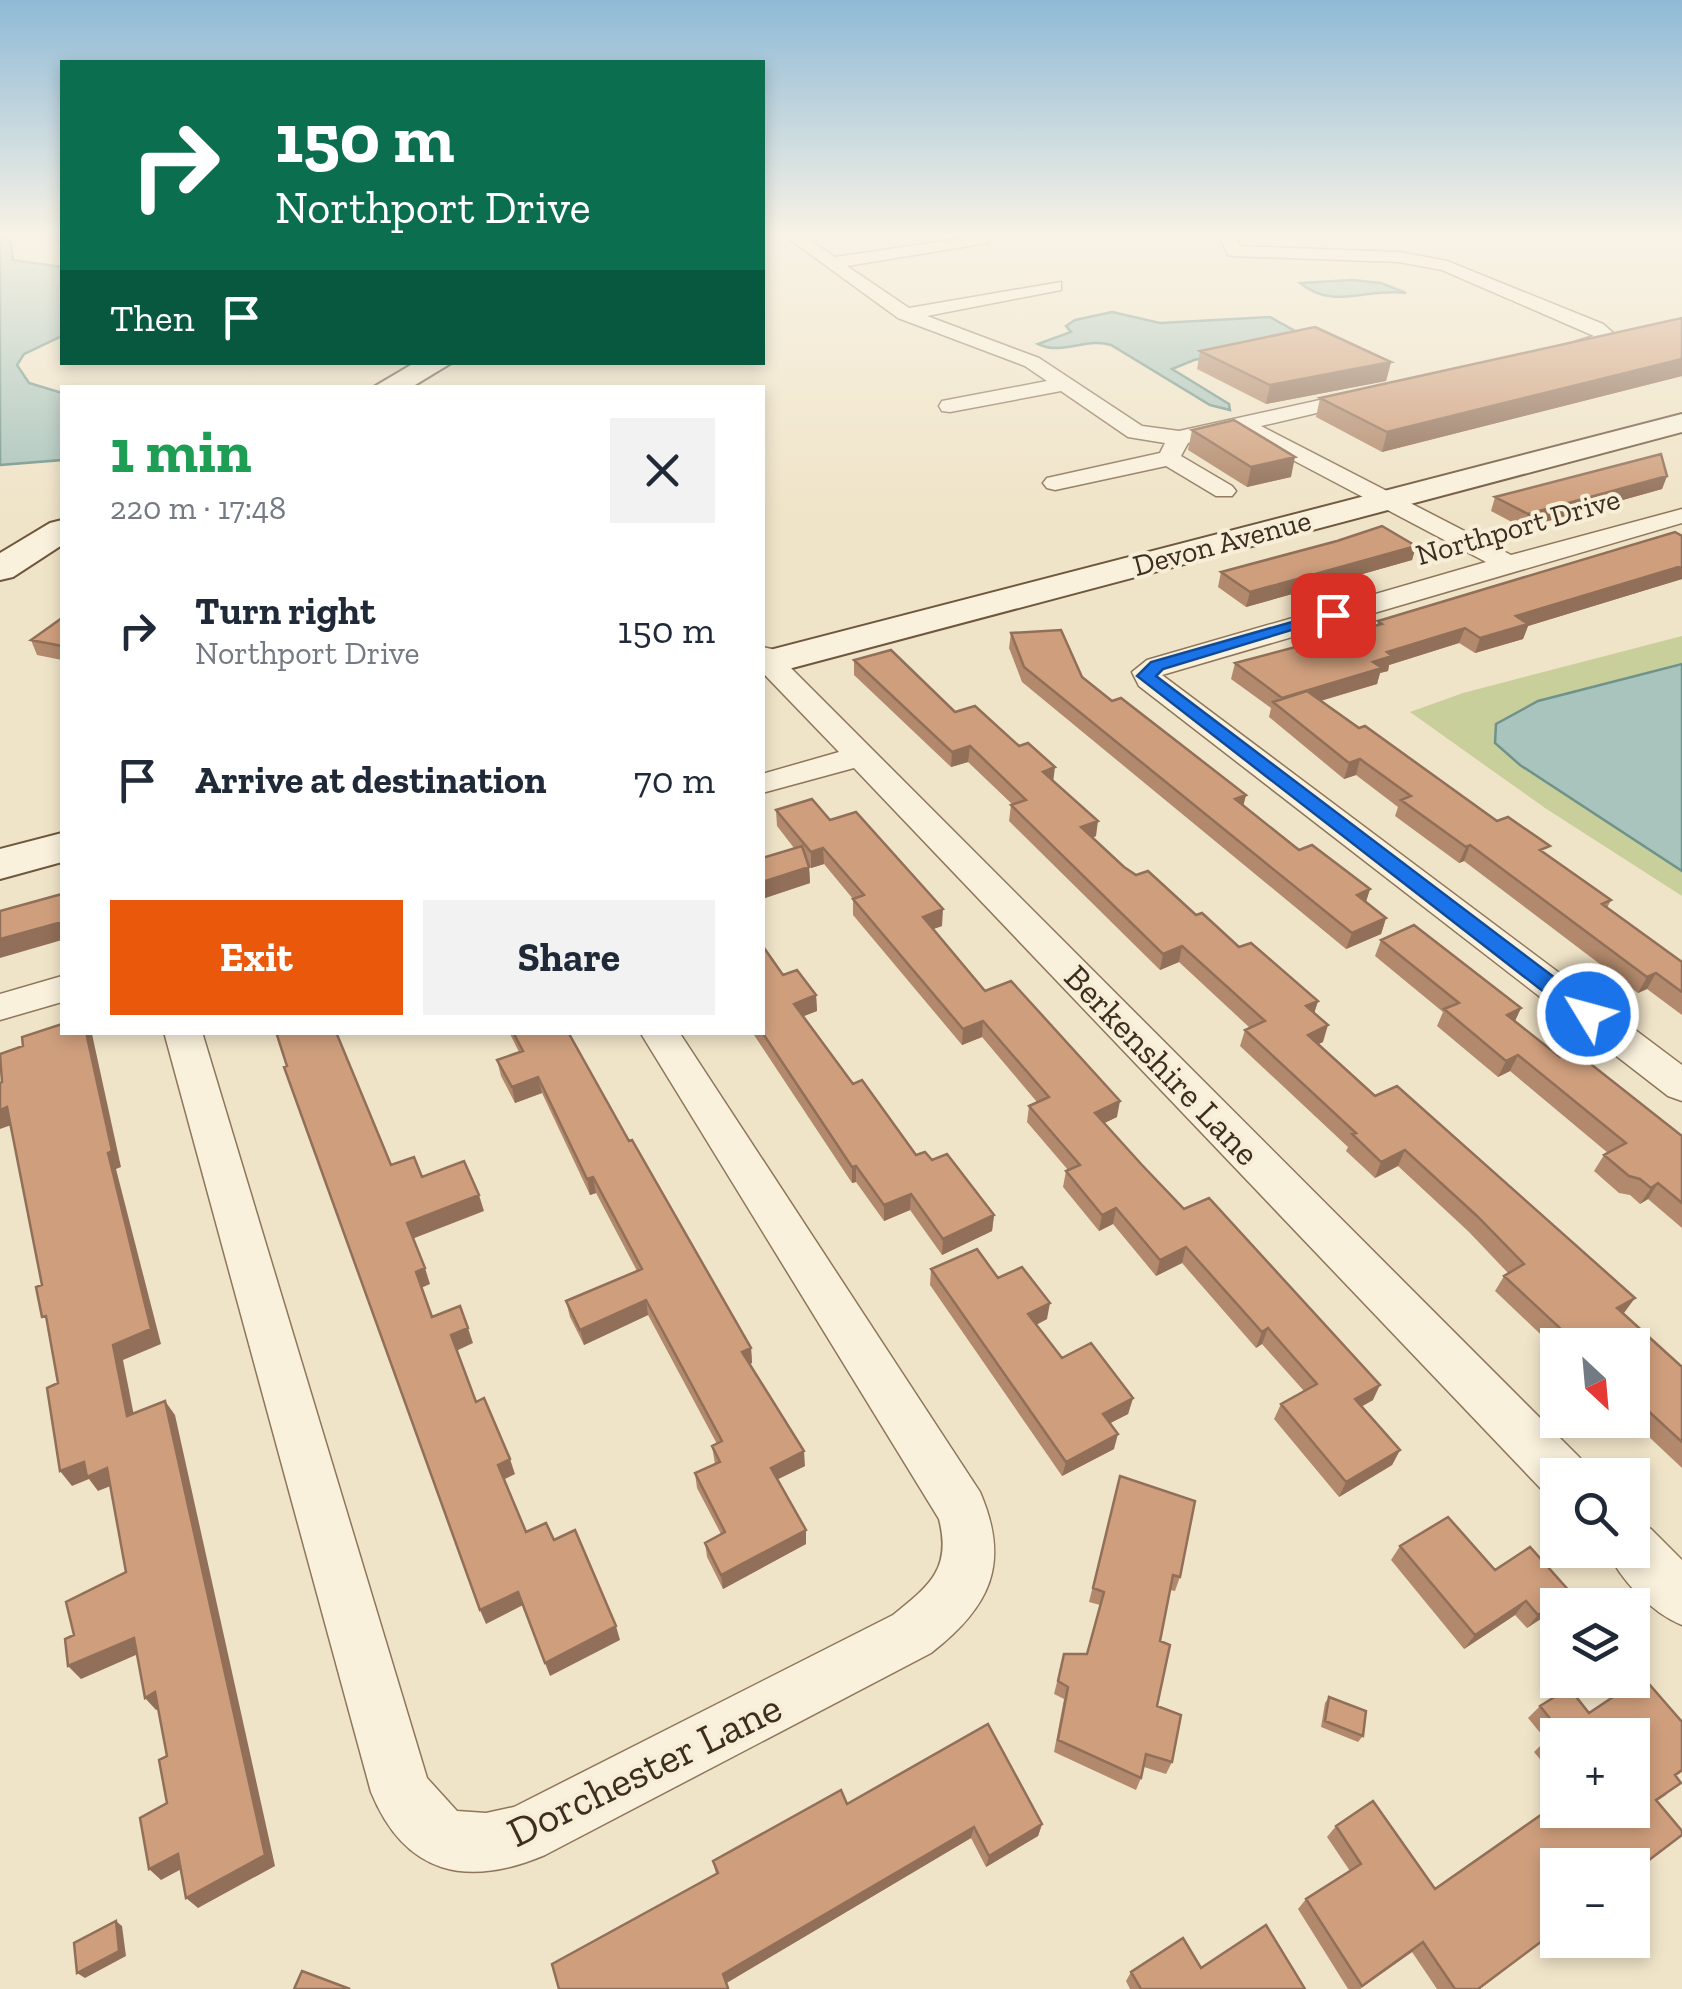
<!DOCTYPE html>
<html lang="en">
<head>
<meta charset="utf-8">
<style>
	:root { --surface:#fff; --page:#f2f2f3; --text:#1f2937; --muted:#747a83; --accent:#ea580c }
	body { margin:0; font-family:"Zilla Slab",serif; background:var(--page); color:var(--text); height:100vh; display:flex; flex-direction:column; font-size:38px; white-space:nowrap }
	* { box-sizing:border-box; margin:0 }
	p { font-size:32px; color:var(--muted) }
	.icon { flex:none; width:55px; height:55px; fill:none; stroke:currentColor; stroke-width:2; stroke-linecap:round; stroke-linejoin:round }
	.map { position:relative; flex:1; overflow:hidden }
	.details { position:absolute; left:60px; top:385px; width:705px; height:650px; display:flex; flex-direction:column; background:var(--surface); border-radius:0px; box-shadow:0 5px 15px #0003 }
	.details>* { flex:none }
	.top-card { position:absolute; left:60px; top:60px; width:705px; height:305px; border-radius:0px; box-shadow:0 5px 15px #0003; background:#0b6e4f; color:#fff; overflow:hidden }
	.needle { width:65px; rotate:154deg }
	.buttons { position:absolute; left:1540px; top:1328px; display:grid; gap:20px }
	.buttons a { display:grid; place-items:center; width:110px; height:110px; border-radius:0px; background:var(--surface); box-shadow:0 5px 15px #0003; font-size:50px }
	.pin { position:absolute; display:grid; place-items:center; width:85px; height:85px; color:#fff; margin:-42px; border-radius:20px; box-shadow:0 5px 15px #0006 }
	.me { position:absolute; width:110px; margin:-55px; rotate:307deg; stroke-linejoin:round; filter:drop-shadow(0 0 8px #0008) }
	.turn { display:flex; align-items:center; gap:35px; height:210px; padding:0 50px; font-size:45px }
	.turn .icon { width:130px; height:130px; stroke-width:2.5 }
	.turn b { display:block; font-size:70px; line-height:85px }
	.then { display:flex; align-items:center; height:95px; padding:0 50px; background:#0003; gap:20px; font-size:38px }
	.round { display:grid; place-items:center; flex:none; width:105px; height:105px; border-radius:0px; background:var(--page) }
	.summary { display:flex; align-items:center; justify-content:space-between; height:170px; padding:0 50px }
	h1 { font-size:60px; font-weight:700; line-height:75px; color:#1e9e55 }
	.primary-button { display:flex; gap:20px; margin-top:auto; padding:20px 50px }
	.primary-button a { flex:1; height:115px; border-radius:0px; background:var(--accent); color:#fff; font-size:40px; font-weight:700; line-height:115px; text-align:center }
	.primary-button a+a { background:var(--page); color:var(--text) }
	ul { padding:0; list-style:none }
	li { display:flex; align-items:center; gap:30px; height:150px; padding:0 50px }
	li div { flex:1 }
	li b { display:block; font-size:38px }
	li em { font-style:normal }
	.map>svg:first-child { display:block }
	.green { fill:#c9cf9b }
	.water { fill:#a9c4bc; stroke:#6f938a; stroke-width:2.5 }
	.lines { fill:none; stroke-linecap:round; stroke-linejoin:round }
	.street-casing { stroke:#8d765c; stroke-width:3 }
	.secondary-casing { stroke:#6f573f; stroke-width:4 }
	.street { fill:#faf1dc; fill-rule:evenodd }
	.secondary { fill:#faf1dc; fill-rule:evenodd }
	.wall { fill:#b2896c }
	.shaded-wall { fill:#916f58 }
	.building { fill:#cf9f7d; stroke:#916f58; stroke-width:2.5 }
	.route { fill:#1a73e8; stroke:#114b97; stroke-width:2.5 }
	.labels { text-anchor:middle; stroke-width:8; stroke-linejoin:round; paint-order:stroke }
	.far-street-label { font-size:30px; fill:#3d2e20; stroke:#f7eed8 }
	.street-label { font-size:35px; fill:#3d2e20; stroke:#f7eed8 }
	.near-street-label { font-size:42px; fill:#3d2e20; stroke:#f7eed8 }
</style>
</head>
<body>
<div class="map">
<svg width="1682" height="1989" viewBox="0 0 1682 1989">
	<rect width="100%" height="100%" fill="#f0e4c8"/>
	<path class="green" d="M1682,636V664L1614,681L1520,765L1682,871V896L1545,808L1410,712L1463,693Z"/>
	<path class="water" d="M0,233L11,243L13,260L62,267V336L24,354L17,365L29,383L62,393V460L0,465Z
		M1352,280L1381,283L1406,293C1367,287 1334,311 1300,283Z
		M1112,312L1160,323L1270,317L1304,336L1194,360L1172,369L1229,404L1230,410L1210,405L1111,345C1086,337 1063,356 1038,344L1071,332L1066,326L1075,320Z
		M1682,664V871L1520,765L1495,743L1496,724L1538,701Z"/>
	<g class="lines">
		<defs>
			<path id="street" d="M781,233H799L835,257L987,235V243L981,244L847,266L909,308L1061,282V290L927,316L1039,358L1142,426L1179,431L1365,390L1372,392L1375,396L1372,400L1261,426L1511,555L1682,509V523L1162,675L1682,1065V1101L1668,1096L1139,686L1132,672L1147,660L1486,562L1238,431L1188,443L1181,456L1232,486L1236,491L1232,496H1216L1166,466L1055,490L1047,488L1043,483L1047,478L1160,453L1165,443L1128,437L1061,391L950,412L942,411L939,406L942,401L1047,381L1025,366L898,318Z
				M1218,233H1234L1240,246L1399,252L1447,261L1603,324L1619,338L1572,355H1558V347L1594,336L1442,270L1399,262L1234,256L1228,255Z
				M762,647L772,649L1580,1458L1587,1475H1558V1497L1544,1492L854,768L762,793V774L839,752L762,672Z
				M62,976V1002L0,1020V994Z
				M164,1032H202L427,1778L457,1811L486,1813L514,1807L893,1615C929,1586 952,1569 939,1519L640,1032H679L980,1492C1011,1564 990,1607 931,1653L545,1855C467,1888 405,1875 371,1792Z
				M1632,1521L1651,1529L1682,1560V1625C1652,1613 1620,1580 1607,1550H1632Z"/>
			<path id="secondary" d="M416,362H453L410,388H372Z
				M1682,414V432L762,676V652Z
				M62,520V545L13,577L0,580V553L50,523Z
				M62,833V862L0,879V849Z"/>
		</defs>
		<use href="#street" class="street-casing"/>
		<use href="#secondary" class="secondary-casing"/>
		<use href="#street" class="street"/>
		<use href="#secondary" class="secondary"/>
	</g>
	<path class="wall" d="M50,233H62V249Z
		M1682,318V376L1382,452L1316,417L1320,398Z
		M1200,351L1391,362L1386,381L1266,404L1197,369Z
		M1192,430L1291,477L1247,487L1188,450Z
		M1667,476L1662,489L1523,528L1491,511L1495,497Z
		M1682,536V579L1528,626L1523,639L1475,653L1459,643L1389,665L1388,671L1380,673L1377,684L1321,701L1611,900L1607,908L1682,962V1015L1647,989L1638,993L1464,861L1459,863L1395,816L1398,807L1356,775L1344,779L1269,717L1271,708L1231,679L1235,663L1377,625L1378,621Z
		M1416,546L1412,560L1246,607L1218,587L1221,572Z
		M62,618V660L37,655L31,640Z
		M1011,633L1082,677L1112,701L1246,795L1243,805L1299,850L1370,889L1366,901L1386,918L1381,934L1346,949L1022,682L1009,648Z
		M854,660L955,712L1054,781L1096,836L1092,838L1124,867L1318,1001L1314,1013L1323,1042L1318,1044L1375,1096L1682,1367V1468L1631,1420H1632V1345H1558V1351L1495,1291L1504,1276L1508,1273L1469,1232L1398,1166L1375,1178L1346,1151L1348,1147L1240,1046L1245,1030L1250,1028L1179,962L1160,970L1009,821L1011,805H1013L968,762L951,767L854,675Z
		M776,810L830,820L942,926L933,929L985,991L1117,1117L1104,1123L1142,1165L1373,1400L1361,1407L1400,1450L1392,1465L1339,1497L1274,1419L1281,1404L1304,1391L1262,1344L1256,1348L1182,1263L1156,1276L1113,1224L1099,1231L1063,1187L1066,1171L1068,1170L1027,1122L1029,1106L1037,1102L982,1037L962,1045L853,915V899L824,864L811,868L809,866L810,883L762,899V858L794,848L777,826Z
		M1381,940L1521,1008L1515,1021L1560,1057L1682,1136V1228L1648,1199L1640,1204L1630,1195L1619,1193L1594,1171L1604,1155L1608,1153L1510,1071L1498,1077L1437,1026L1443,1012L1375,956Z
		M783,975L816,995L817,1011L803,1016L853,1084L916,1155L932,1160L994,1215L992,1231L942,1255L910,1210L884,1221L856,1182L852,1183L752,1032H762Z
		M509,1032H568L629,1141L751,1348L752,1363L750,1364L805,1466L778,1479L806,1530V1544L723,1589L707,1557L705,1543L721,1534L697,1488L695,1473L715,1464L712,1446L717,1444L648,1315L584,1345L570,1317L566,1301L637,1271L596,1193L590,1195L542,1093L515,1103L501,1076L497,1060L519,1052Z
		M931,1269L998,1278L1047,1319L1036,1325L1062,1358L1133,1398L1128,1414L1110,1423L1114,1449L1062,1476L930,1285Z
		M1116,1491L1180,1577L1175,1591L1170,1590L1160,1641L1157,1706L1172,1762L1166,1774L1144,1767L1141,1778L1136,1790L1054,1752L1064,1699L1054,1694L1064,1654H1087L1100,1605L1089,1602Z
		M1400,1546L1495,1570L1571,1593L1527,1628L1515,1615L1464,1649L1391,1560Z
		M1329,1697L1363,1736L1358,1742L1321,1727L1325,1703Z
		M1540,1706L1589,1713L1682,1722V1772L1676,1776L1666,1795L1657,1801L1478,1989H1437L1412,1952L1360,1989H1348L1298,1909L1306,1899L1350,1871L1327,1837L1336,1826L1435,1889L1632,1810L1558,1735V1781L1534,1752L1546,1740L1528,1718Z
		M847,1804L1042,1824L1038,1836L986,1867L971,1838L726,1983L728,1989H559L716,1874L713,1861Z
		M1201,1968L1305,1989H1130L1126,1981L1131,1972Z"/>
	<path class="shaded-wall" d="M1682,359V376L1382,452L1387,432Z
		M1391,362L1386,381L1266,404L1270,385Z
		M1295,457L1291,477L1247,487L1251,467Z
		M1667,476L1662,489L1523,528L1528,514Z
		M1416,546L1412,560L1246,607L1250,592Z
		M1682,566V579L1528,626L1523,639L1475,653L1480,638L1516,616Z
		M1465,628L1459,643L1389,665L1388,671L1380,673L1377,684L1285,711L1282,698L1373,662L1387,652Z
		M970,746L968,762L951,767L952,752Z
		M1360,759L1356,775L1344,779L1349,763Z
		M1055,767L1053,783L1043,772Z
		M1246,795L1242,811L1235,799Z
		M1098,821L1096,836L1078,843L1081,827Z
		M1470,845L1464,861L1459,863L1466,847Z
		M823,848L824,864L811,868V852Z
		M809,867L810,883L762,899V882Z
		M1370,889L1365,905L1357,895Z
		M943,909L942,926L922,933L923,917Z
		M1386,918L1381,934L1346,949L1352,933Z
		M62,922V940L0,958V939Z
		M1182,946L1179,962L1160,970L1163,954Z
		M1656,973L1647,989L1638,993L1647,977Z
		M816,995L817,1011L794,1020V1004Z
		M1318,1001L1313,1017L1306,1006Z
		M1521,1008L1513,1025L1507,1015Z
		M983,1021L982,1037L962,1045L963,1029Z
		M1328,1025L1323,1042L1303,1051L1308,1035Z
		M86,1032L92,1034L121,1167L116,1169L161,1344L123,1360L137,1431L127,1416L113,1345Z
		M1518,1055L1510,1071L1498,1077L1506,1061Z
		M538,1077L542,1093L515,1103L512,1087Z
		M1120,1101L1117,1117L1092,1129L1095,1113Z
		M7,1107L17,1123L0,1129V1110Z
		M1405,1150L1398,1166L1375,1178L1381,1162Z
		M856,1166V1182L852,1183V1167Z
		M593,1177L596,1193L590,1195L587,1179Z
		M1658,1183L1648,1199L1640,1204L1651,1188Z
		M911,1194L910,1210L884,1221V1205Z
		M479,1195L484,1211L412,1239L407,1223Z
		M1116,1208L1113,1224L1099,1231L1102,1215Z
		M994,1215L992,1231L942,1255L943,1239Z
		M1186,1247L1182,1263L1156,1276L1160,1260Z
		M425,1268L430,1284L421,1288L416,1272Z
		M1635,1298L1624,1313L1606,1323L1617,1308Z
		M646,1300L648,1315L584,1345L580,1330Z
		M1050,1303L1047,1319L1026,1330L1028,1314Z
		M468,1328L473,1343L456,1351L451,1335Z
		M1268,1328L1262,1344L1256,1348L1262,1332Z
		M751,1348L752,1363L744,1367L742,1352Z
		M1380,1385L1373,1400L1347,1414L1355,1399Z
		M1133,1398L1128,1414L1099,1429L1103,1414Z
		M165,1401L175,1415L275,1866L198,1908L186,1898Z
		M1118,1434L1114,1449L1062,1476L1066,1462Z
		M1400,1450L1392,1465L1339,1497L1346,1482Z
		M804,1451L805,1466L772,1482L771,1468Z
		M510,1459L515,1474L503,1480L498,1465Z
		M84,1462L107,1468L118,1483L98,1491L89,1479L72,1486L60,1471Z
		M806,1530V1544L723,1589L721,1575Z
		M518,1592L523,1605L486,1624L480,1610Z
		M1571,1593L1561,1605H1558V1608L1527,1628L1538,1615Z
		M1526,1601L1515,1615L1464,1649L1475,1635Z
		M616,1626L620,1640L550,1676L545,1663Z
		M134,1638L145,1651L81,1679L68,1666Z
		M155,1692L166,1705L156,1710L145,1698Z
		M1042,1824L1038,1836L986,1867L989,1856Z
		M974,1827L971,1838L725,1984L723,1974Z
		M178,1854L189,1865L161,1880L149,1869Z
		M116,1921L122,1926L126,1956L85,1978L77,1973Z
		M1423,1942L1412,1952L1359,1989Z"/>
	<path class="building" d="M1682,318V359L1387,432L1320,398Z
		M1315,327L1391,362L1270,385L1200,351Z
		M1234,420L1295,457L1251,467L1192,430Z
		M1661,454L1667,476L1528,514L1495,497Z
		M1382,526L1416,546L1250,592L1221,572L1337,541Z
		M1675,532L1682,536V566L1516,616L1528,624L1480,638L1465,628L1387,652L1392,656L1373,662L1382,668L1282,698L1235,663L1382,624L1378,621Z
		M62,618V646L31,640Z
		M1061,630L1082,677L1112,701L1121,698L1246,795L1235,799L1299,850L1312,845L1370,889L1357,895L1386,918L1352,933L1024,667L1011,633Z
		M891,650L955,712L975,706L1019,746L1028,743L1055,767L1043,772L1098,821L1081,827L1124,867L1136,875L1148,871L1196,915L1202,913L1239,947L1251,943L1318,1001L1306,1006L1328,1025L1308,1035L1375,1096L1397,1086L1635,1298L1617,1308L1682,1367V1442L1632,1396V1345H1578L1504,1276L1524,1264L1477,1216L1405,1150L1381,1162L1352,1134L1356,1133L1245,1030L1265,1021L1182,946L1163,954L1011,805L1026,800L970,746L952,752L854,660Z
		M1307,691L1359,728L1365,726L1497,821L1508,817L1550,846L1540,850L1611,900L1602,904L1682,962V992L1656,973L1647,977L1470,845L1466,847L1401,800L1411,796L1360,759L1349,763L1273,702Z
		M812,799L830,820L856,812L943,909L923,917L985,991L1011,981L1120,1101L1095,1113L1142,1165L1184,1209L1209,1198L1380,1385L1355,1399L1400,1450L1346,1482L1281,1404L1317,1384L1268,1328L1262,1332L1186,1247L1160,1260L1116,1208L1102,1215L1066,1171L1080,1165L1029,1106L1049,1097L983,1021L963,1029L853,899L864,895L823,848L811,852L776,810Z
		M802,846L809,867L762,882V858Z
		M62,894V922L0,939V911Z
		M1414,925L1521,1008L1507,1015L1560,1057L1573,1050L1682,1136V1203L1658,1183L1651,1188L1640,1179L1629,1176L1604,1155L1626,1143L1518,1055L1506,1061L1444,1009L1459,1003L1381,940Z
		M762,945L783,975L797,970L816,995L794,1004L853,1084L862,1080L916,1155L925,1152L932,1160L947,1154L994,1215L943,1239L911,1194L884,1205L856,1166L852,1167L762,1032Z
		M62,1024V1032H86L112,1151L108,1153L151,1329L113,1345L127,1416L165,1401L265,1855L186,1898L178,1854L149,1869L140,1818L167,1803L159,1760L167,1756L155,1692L145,1698L134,1638L68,1666L65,1639L74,1635L66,1602L126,1572L107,1468L87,1477L84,1462L60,1471L47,1388L58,1383L46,1316L42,1317L36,1287L42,1285L7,1107L0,1110V1083L2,1082L0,1054L23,1046L22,1037Z
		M276,1032H336L391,1165L414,1157L422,1177L464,1161L479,1195L407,1223L425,1268L416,1272L432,1317L460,1306L468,1328L451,1335L476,1402L484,1398L510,1459L498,1465L526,1532L546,1523L554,1540L575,1530L616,1626L545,1663L518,1592L480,1610L284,1067L287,1066Z
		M513,1032H568L629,1141L632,1140L751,1348L742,1352L804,1451L771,1468L806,1530L721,1575L705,1543L725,1532L695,1473L720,1462L712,1446L722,1441L646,1300L580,1330L566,1301L642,1269L593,1177L587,1179L538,1077L512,1087L497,1060L523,1051Z
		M977,1249L998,1278L1022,1267L1050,1303L1028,1314L1062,1358L1091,1343L1133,1398L1103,1414L1118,1434L1066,1462L931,1269Z
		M1120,1476L1195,1501L1180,1577L1173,1575L1160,1641L1170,1645L1157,1706L1181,1715L1172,1762L1146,1754L1141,1778L1058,1740L1068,1687L1058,1681L1064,1654H1087L1104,1592L1093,1588Z
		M1448,1517L1495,1570L1530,1547L1571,1593L1538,1615L1526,1601L1475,1635L1400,1546Z
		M1643,1677L1682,1722V1770L1675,1775L1681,1783L1656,1800L1682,1831V1835L1632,1873V1865H1558V1929L1478,1989H1455L1423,1942L1362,1986L1306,1899L1361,1864L1336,1826L1373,1801L1435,1889L1558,1803V1810H1632V1735H1558V1753L1547,1740L1560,1731L1540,1706L1569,1688L1589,1713Z
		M1329,1697L1366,1711L1363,1736L1325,1721Z
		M988,1724L1042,1824L989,1856L974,1827L723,1974L728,1988L726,1989H559L552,1964L718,1873L713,1861L841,1790L847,1804Z
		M116,1921L119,1951L77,1973L74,1943Z
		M1266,1925L1305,1989H1141L1131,1972L1183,1938L1201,1968Z
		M302,1971L350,1989H294Z"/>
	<linearGradient id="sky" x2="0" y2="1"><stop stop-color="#8fbad6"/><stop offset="0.46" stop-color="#f8f3e6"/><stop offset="1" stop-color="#f8f3e6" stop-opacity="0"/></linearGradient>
	<rect width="1682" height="511" fill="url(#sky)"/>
	<path class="route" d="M1327,612L1341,615L1163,669L1156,676L1596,1009L1600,1014L1596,1020H1580L1137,676L1151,662Z"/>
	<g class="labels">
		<g class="far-street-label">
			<text transform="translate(1518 527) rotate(-16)" y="10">Northport Drive</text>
			<text transform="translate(1222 543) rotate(-15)" y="10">Devon Avenue</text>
		</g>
		<g class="street-label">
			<text transform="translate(1162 1065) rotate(46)" y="12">Berkenshire Lane</text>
		</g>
		<g class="near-street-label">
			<text transform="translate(644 1769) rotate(-26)" y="15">Dorchester Lane</text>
		</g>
	</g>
</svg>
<div class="buttons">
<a><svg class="needle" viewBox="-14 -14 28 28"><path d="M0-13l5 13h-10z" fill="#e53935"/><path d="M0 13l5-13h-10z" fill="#747a83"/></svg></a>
<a><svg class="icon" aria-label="search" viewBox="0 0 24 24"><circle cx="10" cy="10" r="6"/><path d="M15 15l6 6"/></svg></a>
<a><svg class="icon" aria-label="layers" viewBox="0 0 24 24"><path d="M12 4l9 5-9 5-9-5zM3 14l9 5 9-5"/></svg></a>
<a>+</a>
<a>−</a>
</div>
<div class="pin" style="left:1333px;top:615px;background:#d93025"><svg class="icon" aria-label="arrive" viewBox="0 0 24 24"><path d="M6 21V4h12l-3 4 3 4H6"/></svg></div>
<svg class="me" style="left:1588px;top:1014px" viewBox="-20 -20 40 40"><circle r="17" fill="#1a73e8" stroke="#fff" stroke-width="3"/><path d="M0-11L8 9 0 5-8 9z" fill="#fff"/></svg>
<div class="top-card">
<div class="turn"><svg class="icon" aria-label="right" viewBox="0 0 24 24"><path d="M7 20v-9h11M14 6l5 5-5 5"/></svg><div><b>150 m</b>Northport Drive</div></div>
<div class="then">Then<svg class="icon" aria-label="arrive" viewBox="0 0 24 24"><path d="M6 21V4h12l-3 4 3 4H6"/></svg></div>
</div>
<section class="details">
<div class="summary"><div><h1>1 min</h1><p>220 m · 17:48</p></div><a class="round"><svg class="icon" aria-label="close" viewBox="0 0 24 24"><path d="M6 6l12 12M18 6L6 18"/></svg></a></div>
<ul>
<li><svg class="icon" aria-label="right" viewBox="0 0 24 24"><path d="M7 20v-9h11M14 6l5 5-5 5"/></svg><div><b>Turn right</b><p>Northport Drive</p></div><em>150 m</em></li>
<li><svg class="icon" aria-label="arrive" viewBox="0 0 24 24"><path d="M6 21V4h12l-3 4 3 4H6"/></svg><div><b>Arrive at destination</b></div><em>70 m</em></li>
</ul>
<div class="primary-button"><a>Exit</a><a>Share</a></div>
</section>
</div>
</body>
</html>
